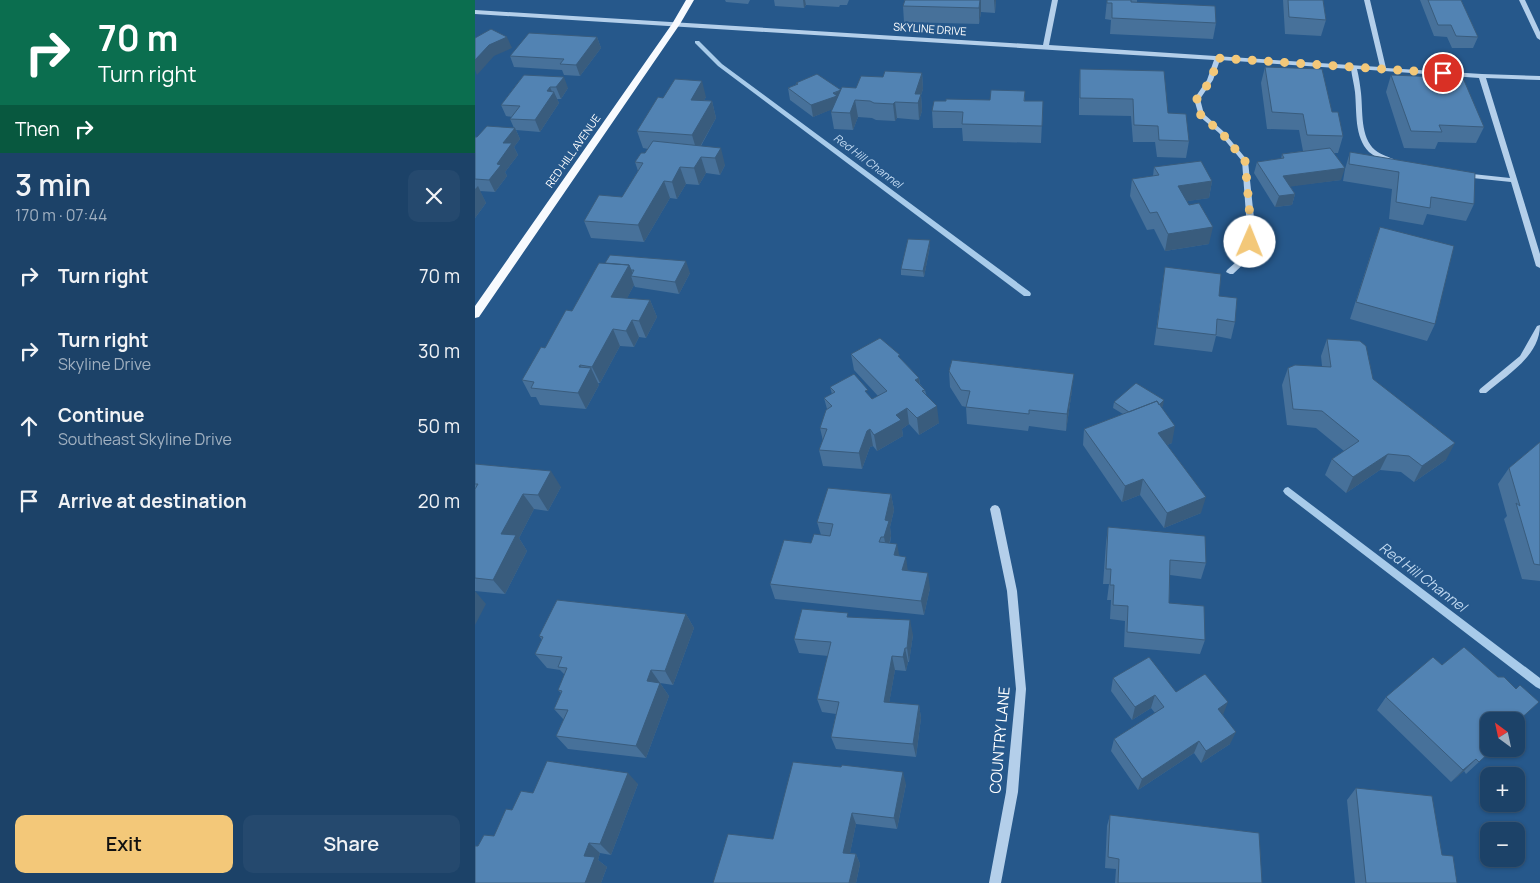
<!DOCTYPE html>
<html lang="en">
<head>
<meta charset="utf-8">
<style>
	:root { --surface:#1c4268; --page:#25496e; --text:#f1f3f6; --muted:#a0b0c0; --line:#3a5b7c; --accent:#f3c879 }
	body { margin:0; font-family:Manrope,sans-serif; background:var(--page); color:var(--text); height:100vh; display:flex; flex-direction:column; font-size:19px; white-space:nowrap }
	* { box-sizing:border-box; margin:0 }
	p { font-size:16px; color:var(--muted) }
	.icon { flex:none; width:28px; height:28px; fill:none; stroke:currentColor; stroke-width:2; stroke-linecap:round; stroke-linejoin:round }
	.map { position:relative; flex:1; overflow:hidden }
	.sheet { display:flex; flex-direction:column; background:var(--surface); width:475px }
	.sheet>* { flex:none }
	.top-card { background:#0b6e4f; color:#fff; overflow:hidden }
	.needle { width:32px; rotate:327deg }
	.buttons { position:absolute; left:1005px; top:712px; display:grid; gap:10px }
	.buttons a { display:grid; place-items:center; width:45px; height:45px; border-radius:10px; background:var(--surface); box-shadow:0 1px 4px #0004,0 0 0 1px var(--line); font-size:25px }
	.pin { position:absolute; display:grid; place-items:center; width:42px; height:42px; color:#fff; margin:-21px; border:2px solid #fff; border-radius:50%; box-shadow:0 1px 5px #0007 }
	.me { position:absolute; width:55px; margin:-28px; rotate:1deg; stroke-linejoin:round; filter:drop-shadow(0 0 4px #0008) }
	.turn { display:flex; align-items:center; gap:18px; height:105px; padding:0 15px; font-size:22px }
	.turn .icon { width:65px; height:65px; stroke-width:2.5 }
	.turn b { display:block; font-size:35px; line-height:42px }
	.then { display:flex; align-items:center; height:48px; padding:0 15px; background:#0003; gap:10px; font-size:19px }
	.round { display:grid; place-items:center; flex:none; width:52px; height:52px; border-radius:10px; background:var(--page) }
	.summary { display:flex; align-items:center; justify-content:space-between; height:85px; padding:0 15px }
	h1 { font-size:30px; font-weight:600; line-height:38px }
	.button { display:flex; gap:10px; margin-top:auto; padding:10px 15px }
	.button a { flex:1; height:58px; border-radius:10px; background:var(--accent); color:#111; font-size:20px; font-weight:600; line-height:58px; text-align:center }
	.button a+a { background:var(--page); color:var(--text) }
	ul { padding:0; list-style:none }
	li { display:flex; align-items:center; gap:15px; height:75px; padding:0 15px }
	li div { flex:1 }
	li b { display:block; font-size:19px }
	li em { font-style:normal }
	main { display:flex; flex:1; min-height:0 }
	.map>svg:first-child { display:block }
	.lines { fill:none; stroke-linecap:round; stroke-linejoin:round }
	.stream { fill:#a8cbea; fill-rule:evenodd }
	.minor { fill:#b4cfea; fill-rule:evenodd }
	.major { fill:#f7fafe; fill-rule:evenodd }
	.wall { fill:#47719a }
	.shaded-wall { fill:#395c7d }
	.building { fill:#5283b3; stroke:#395c7d }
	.route { stroke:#f3c879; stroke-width:9; stroke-dasharray:0 16.2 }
	.labels { text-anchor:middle; stroke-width:4; stroke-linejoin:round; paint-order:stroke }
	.far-street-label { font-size:11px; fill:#fff; stroke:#26588b }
	.far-water-label { font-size:11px; font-style:italic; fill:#c0d9f1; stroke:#26588b }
	.water-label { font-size:14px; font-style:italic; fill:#c0d9f1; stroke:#26588b }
	.near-street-label { font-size:15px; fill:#fff; stroke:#26588b }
</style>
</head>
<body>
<main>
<section class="sheet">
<div class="top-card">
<div class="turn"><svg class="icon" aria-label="right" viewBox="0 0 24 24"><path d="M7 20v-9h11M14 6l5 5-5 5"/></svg><div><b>70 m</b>Turn right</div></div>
<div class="then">Then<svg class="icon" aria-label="right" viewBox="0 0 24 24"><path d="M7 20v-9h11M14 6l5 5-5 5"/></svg></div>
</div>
<div class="summary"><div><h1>3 min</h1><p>170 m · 07:44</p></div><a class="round"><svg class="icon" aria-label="close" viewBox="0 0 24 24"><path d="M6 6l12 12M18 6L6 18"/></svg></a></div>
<ul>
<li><svg class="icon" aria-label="right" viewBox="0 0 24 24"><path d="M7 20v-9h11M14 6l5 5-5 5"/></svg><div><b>Turn right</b></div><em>70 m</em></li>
<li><svg class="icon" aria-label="right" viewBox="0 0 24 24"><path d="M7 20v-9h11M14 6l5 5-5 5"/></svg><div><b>Turn right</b><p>Skyline Drive</p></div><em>30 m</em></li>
<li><svg class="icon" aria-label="ahead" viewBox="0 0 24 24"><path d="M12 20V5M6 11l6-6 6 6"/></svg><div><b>Continue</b><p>Southeast Skyline Drive</p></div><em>50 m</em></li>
<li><svg class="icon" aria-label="arrive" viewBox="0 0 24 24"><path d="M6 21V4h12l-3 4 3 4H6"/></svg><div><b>Arrive at destination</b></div><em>20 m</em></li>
</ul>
<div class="button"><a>Exit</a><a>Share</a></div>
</section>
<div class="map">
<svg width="1065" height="883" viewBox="0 0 1065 883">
	<rect width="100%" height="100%" fill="#26588b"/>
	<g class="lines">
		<path class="stream" d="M220,41H224L247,64L555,292L556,294L555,296H549L243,66L220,43Z
			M813,487L1065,678V689L1061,687L810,494L808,491L810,488Z"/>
		<path class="minor" d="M577,0H583L574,45L905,67L889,0H895L911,68L1007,74L1065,76V80L1011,78L1065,254V268L1061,266L1036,182L988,177L985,175L988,173L1035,178L1004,78L882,69C884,77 885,85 886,93C888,111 885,137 900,150C906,155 914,157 921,160V162L919,163C910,161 901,158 894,152C879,137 882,112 880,92C879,84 877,77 876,69L745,60L738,80L725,99L729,114L748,131L773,161L780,228L778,255L758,274H755L751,272L752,270L770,254L772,228L767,161L744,133L724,116L719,99L732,80L739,60L0,14V10L568,45Z
			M1044,0H1050L1065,32V40L1062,38Z
			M1065,325C1065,356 1032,375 1011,393H1005L1004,391L1005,389L1045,356L1062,326Z
			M520,505L523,506L525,509L542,591L551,689L543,792L526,883H514L531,792L541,689L532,591L515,509L517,506Z"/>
		<path class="major" d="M211,0H219L205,24L4,317L0,318V306L197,24Z"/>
	</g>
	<path class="wall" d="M250,0H275L273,4L251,2Z
		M299,0H374L372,5H365L364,7L331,5L329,8L300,6Z
		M430,0H521L520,13L506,12L504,24L429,22L428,6Z
		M632,0H662V3L741,23L738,39L635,34L636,20L630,19Z
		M808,0H848L851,20L846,36L810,34Z
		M945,0H986L1003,37L998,48H977L972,37L959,36Z
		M122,37L126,48L105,76L89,75L87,70L39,67L35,56Z
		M790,67L868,136L863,153H859L866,180L815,186L820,194L817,205L800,207L779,173L782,162L806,159L807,154L828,151L824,130L792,129L786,83Z
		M605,69L693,113L714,141L711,158L682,157L680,142H658L656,116L604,115V85Z
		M447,73L448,89L446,95L447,111L444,120L422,118L420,121L401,120L397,118L383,117L378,130L359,129L356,112L357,109L338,117L315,100L313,88L322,84L321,83L366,90L381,88L408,77Z
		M49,75L93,88L86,99H82L84,103L65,132L41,130L45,139L39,147L43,155L30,172L32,176L20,192L5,191L11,203L0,218V137H2L39,128L35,119L37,117L31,116L26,105Z
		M916,75L1009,127L1001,143L963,142L960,149L929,148L911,92Z
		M550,91V101H568L566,143L488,141L487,128H458L457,111L471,101L515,100Z
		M231,97L229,100L237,101L241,118L226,146L250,165L245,175L231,173L224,185L211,184L202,199L195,198L169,242L116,238L109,221L147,197L163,171L160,162L170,153L173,149L168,148L162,131L188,98Z
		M875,152L999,204L991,221L952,214L948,225L914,219L917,189L868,181L870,169Z
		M679,167L737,181L734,198L712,201L734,244L690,251L679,229L672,230L655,196L657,179L678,176Z
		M905,227L960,324L952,341L875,319L899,244Z
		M455,246L449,277L426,275V269Z
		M124,263L215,273L204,294L160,287L159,285L152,298L175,300L182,317L171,338L164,337L159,347L145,346L125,383H123L124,385L111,409L65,405L61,397H56L47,380L97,311Z
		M690,267L744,296L760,322L756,339L741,336L737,352L679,345Z
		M852,339L898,379L971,460L939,482L926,472L905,470L871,493L850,475L857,459L869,451L841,428L812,425L807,385L813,368L847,366L846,356Z
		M376,354L426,359L444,378L445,384L450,390L451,394L464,423L444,435L434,424L427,429L428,436L402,451L398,446L395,447L387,469L348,466L344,450L348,441L345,428L352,409L349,398L357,394L355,387L394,396L397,399L403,396L379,370Z
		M474,371L597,390L591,431L554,426L553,431L492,424L491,407L487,406L475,387Z
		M639,402L688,406L686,407L697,443L692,445L726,513L689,528L665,495L647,502L608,445L609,429L648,414L638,408Z
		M1065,442V581L1047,579L1029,519L1032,516L1023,484L1034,468Z
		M0,464L86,487L73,511L59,509L44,538L52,551L30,594L0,591Z
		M416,494L419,510L415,527L416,536L415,543L424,556L433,571L455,588L449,615L300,599L295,584L336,543L346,535L342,522Z
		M633,527L731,563L726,579L695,575L694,603L730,640L725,654L649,647L650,621L635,619L636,600H632L634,584H628L631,543Z
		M211,614L219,628L198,685L185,683L194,696L171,758L93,749L81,736L89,720L79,709L86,693L83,690L90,675L85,670L72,668L60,654L67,640L64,636Z
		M373,617L438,635L434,662H433L431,671L420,670L414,703L444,705L446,718L441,757L361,749L356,737L361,714L347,712L342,699L353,656L324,653L319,639Z
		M967,665L1014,721L1018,749L991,774L989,771L976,782L902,710L911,697Z
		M638,678L701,692L748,715L755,744L726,763L719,753L663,790L636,751L639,739L680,713L676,708L657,720L636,691Z
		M163,784L136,855L125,853L123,860L132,867L126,883H0L3,846L19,836L37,810L58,793Z
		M431,784L422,829L381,824L375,853L381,854L385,864L381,883H238L298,839Z
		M881,788L967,855L982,883H880L872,800Z
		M635,815L787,883H640L641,869L630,868L632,826Z"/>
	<path class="shaded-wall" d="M328,0H330L331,5L329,8Z
		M505,0H506V12L504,24V8Z
		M519,0H521L520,13Z
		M32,37L37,48L19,56L2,75L0,70V60L14,45Z
		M122,37L126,48L105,76L101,65Z
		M447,73L448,89L446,95L447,111L444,120L443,103L440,94Z
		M89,77L93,88L86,99L81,87Z
		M227,81L231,97L220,116L216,100Z
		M75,87L78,94L79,92L84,103L65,132L60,120L72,91Z
		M366,90L363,107L338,117L336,105Z
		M380,100L383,117L378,130L375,113Z
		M237,101L241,118L222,152L217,135Z
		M420,102L422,118L420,121L418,104Z
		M40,128L45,139L39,147L43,155L30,172L32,176L20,192L14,180L28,143Z
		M246,148L250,165L245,175L240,158Z
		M226,157L231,173L224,185L219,168Z
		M205,167L211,184L202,199L197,182Z
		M870,168L866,180L805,188L808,176Z
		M189,181L195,198L169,242L163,225Z
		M737,181L734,198L700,203L703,186Z
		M3,186L11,203L0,218V189Z
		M820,194L817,205L800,207L804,196Z
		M738,227L734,244L690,251L693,234Z
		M455,240V246L449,277L448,271Z
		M211,261L215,273L204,294L200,282Z
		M154,265L159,276H156L159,285L144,314L136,297Z
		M175,300L182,317L171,338L164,321Z
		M157,320L164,337L159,347L151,331Z
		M138,329L145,346L125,383L117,367Z
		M105,365L111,377L116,368L124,385L111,409L103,393L104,367Z
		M599,374L597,390L591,431L592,414Z
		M444,378L446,395L440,380Z
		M689,400L688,406L679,414L680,408Z
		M462,406L464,423L444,435L442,418Z
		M432,408L434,424L427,429L428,436L402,451L399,435L421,415Z
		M700,426L697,443L680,450L683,433Z
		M395,429L398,446L395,447L387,469L384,453L392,431Z
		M980,443L971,460L939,482L947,466Z
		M913,454L905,470L871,493L878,477Z
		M76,471L86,487L73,511L63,495Z
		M668,479L665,495L647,502L650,486Z
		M48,494L59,509L44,538L52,551L30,594L18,580L26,534Z
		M416,494L419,510L415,527L416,536L412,553L409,537L410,520Z
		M731,497L726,513L689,528L692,513Z
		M422,544L425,559L419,555Z
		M431,557L433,572L427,570Z
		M453,573L455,588L449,615L446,601Z
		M0,591L11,604L0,625Z
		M211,614L219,628L198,685L190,671Z
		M435,620L438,635L434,662L432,648Z
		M430,648L433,662L431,671L428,657Z
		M417,656L420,670L412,715L409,702Z
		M176,670L194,696L171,758L161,746L172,681Z
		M680,695L676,708L657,720L660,707Z
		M753,702L748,715L743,709Z
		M444,705L446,718L441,757L438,744Z
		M761,732L755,744L726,763L731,751Z
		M724,741L719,753L663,790L667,779Z
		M1001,759L989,771L976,782L988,770Z
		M428,772L431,784L422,829L419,818Z
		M153,773L163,784L136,855L125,844Z
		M377,813L381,824L373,863L368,853Z
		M114,843L125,853L123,860L132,867L126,883H110L109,856Z
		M381,854L385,864L381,883H374Z"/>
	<path class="building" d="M430,0H505L504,8L428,6Z
		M632,0H656V2L740,6L741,23L637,18V3H632Z
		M813,0H848L851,20L814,17Z
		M953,0H986L1003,37L981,36L976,25H963Z
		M16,29L32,37L14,45L0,60V38Z
		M54,33L122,37L101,65L85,64L89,59L35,56Z
		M790,67L847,69L857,112H863L868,136L832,135L828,114L797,112Z
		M605,69L689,71L693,113L711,114L714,141L684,140L683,126L659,125L658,99L605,98Z
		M410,71L447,73L440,94H446L443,103L420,102L418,104L399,103L395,101L380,100L375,113L356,112L367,87L381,88L386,76L408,77Z
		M342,74L366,90L358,93L362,96L336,105L313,88L323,84L321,83Z
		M49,75L89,77L81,87H75L72,91L79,92L60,120L35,119L45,106L26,105Z
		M916,75L988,78L1009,127L964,125L967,132L936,131Z
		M200,79L227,81L216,100L237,101L217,135L162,131L183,97L188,98Z
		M516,90L550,91L549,101H568L567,126L487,124L488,112L457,111L459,101H471V99L515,100Z
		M12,126L40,128L28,143H37L22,164L26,165L14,180L0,179V137H2Z
		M178,141L246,148L240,158L226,157L219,168L205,167L197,182L189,181L163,225L109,221L124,195L147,197L168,163L160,162L166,153H170Z
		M855,148L870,168L808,176L820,194L804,196L782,162L809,158L807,154Z
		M875,152L1000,173L999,204L956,197L955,208L921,202L924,172L874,164Z
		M726,161L737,181L703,186L714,205L724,203L738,227L693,234L682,212L675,213L657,179L684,175L679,167Z
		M905,227L979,246L960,324L881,302Z
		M433,239L455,240L448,271L426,269Z
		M135,255L211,261L200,282L156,276L159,270H156L154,265L130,263Z
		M124,263L154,265L136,297L175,300L164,321L157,320L151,331L138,329L117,367L105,365L104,367L116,368L103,393L56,388L59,382L47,380L66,347L70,348L91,310L97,311Z
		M690,267L746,274L744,296L762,298L760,322L742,319L741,335L682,328Z
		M405,338L425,355L423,356L444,378L440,380L450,390L447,391L462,406L442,418L432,408L421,415L426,420L399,435L395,429L392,431L384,453L344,450L352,429L345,428L351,410L357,406L349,398L360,392L355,387L379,374L393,390L390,391L397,399L412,391L376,354Z
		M852,339L885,341L891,346L898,379L980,443L947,466L934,456L913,454L878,477L857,459L884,441L847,411L818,409L813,368L820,365L856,367Z
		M477,360L599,374L592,414L554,410V414L491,407L495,391L486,390L474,371Z
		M661,383L689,400L684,405L682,401L654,412L639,402Z
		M682,401L700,426L683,433L731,497L692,513L668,479L650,486L609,429Z
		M1065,442V565L1059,564L1041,503L1045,506L1034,468Z
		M0,464L76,471L63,495L48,494L26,534L41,535L18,580L0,578V489L3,484H0Z
		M353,488L416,494L410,520L414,521L409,537H406L404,542L422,544L419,555L431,557L427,570L453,573L446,601L295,584L309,540L336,543L339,534L355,536L358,524L342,522Z
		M633,527L730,536L731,563L695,560L694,603L729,606L730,640L652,632L653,606L638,605L639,585H635L636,569H631Z
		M82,600L211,614L190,671L176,670L172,681L185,683L161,746L81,736L93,710L79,709L87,691L83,690L92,668L83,667L87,657L60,654L68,637L64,636Z
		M327,609L373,613L372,617L435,620L432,648H430L428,657L417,656L409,702L444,705L438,744L356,737L364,702L342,699L356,642L319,639Z
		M989,647L1023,677H1029L1041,689L1045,685L1064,702L1041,723V721H1014V749H1018L1004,762L1001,759L988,770L911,697L958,657L967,665Z
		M674,657L701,692L730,674L753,702L743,709L761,732L731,751L724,741L667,779L639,739L689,707L680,695L660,707L638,678Z
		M72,761L153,773L125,844L114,843L109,856L120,857L110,883H0V846H3L9,835L19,836L31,809L37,810L46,791L58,793Z
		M318,762L366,767L367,765L428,772L419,818L377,813L368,853L381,854L374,883H238L253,834L298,839Z
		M881,788L957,796L967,855L978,856L982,883H891Z
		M635,815L784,833L787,883H643L644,859L633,857Z"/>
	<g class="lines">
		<path class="route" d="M775,242L776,228L770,161L746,132L726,116L722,99L736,80L743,58L968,73"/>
	</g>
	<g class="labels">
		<g class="far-street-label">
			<text transform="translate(455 29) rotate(4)" y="4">SKYLINE DRIVE</text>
			<text transform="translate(98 151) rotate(-55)" y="4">RED HILL AVENUE</text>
		</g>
		<g class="far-water-label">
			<text transform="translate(393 161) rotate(37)" y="4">Red Hill Channel</text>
		</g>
		<g class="water-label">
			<text transform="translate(948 577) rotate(37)" y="5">Red Hill Channel</text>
		</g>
		<g class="near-street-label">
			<text transform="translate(525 740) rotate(-85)" y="5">COUNTRY LANE</text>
		</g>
	</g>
</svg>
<div class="buttons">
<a><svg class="needle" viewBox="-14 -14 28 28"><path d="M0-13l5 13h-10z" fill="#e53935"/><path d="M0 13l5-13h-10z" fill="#a0b0c0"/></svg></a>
<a>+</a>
<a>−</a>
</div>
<div class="pin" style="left:968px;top:73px;background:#d93025"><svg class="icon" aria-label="arrive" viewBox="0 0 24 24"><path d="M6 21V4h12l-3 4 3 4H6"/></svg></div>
<svg class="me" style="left:775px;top:242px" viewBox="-20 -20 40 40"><circle r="19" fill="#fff"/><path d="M0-13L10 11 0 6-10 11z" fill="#f3c879"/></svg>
</div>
</main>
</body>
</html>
